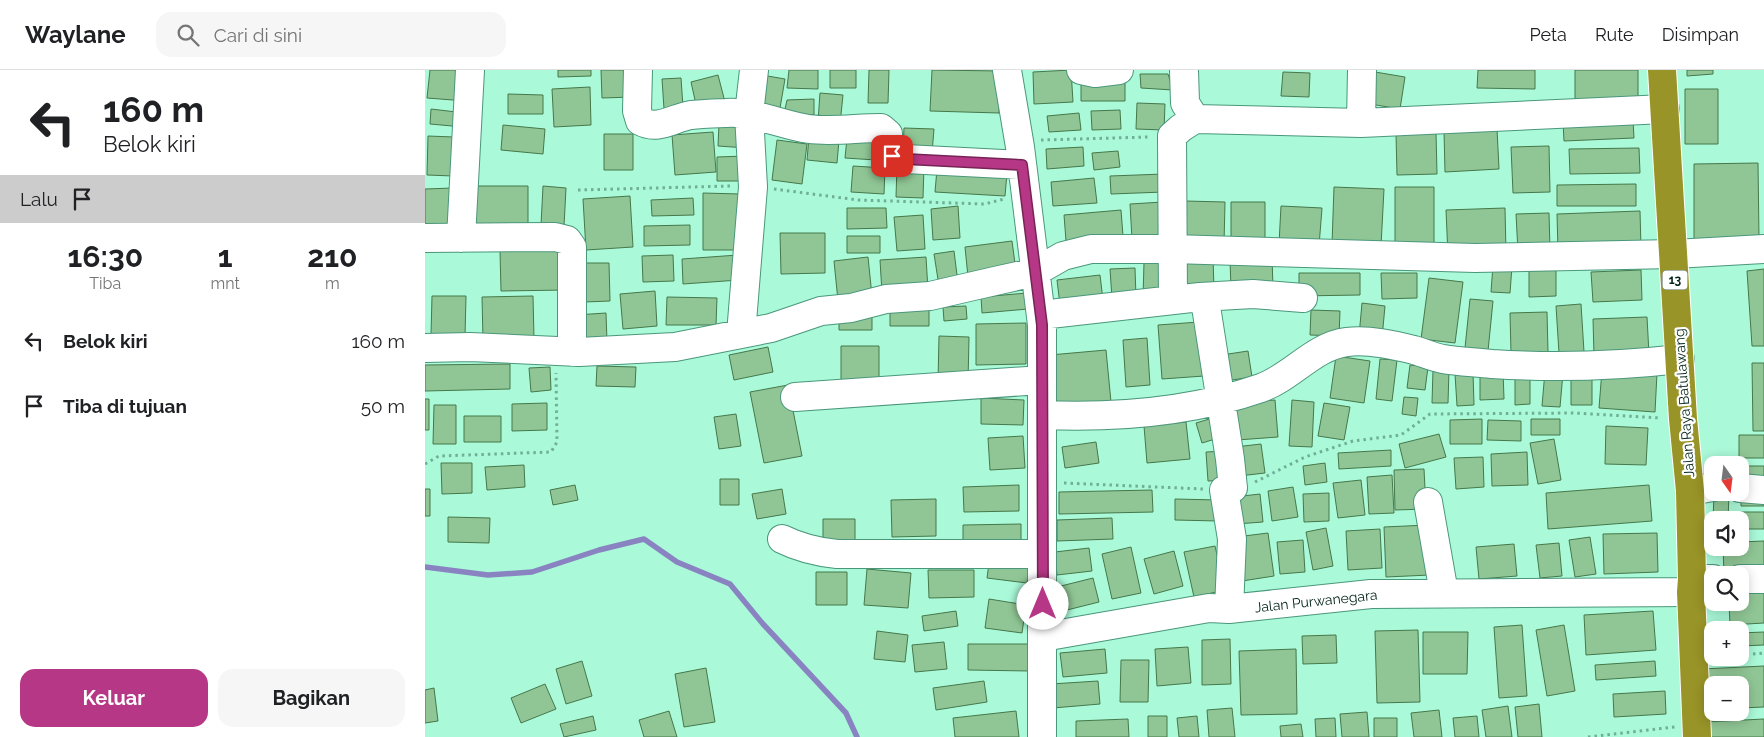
<!DOCTYPE html>
<html lang="id">
<head>
<meta charset="utf-8">
<style>
	:root { --surface:#fff; --page:#f6f6f6; --text:#202124; --muted:#757577; --line:#e0e0e0; --accent:#b63785 }
	body { margin:0; font-family:Raleway,sans-serif; background:var(--page); color:var(--text); height:100vh; display:flex; flex-direction:column; font-size:19px; white-space:nowrap }
	* { box-sizing:border-box; margin:0 }
	p { font-size:16px; color:var(--muted) }
	.icon { flex:none; width:28px; height:28px; fill:none; stroke:currentColor; stroke-width:2; stroke-linecap:round; stroke-linejoin:round }
	.map { position:relative; flex:1; overflow:hidden }
	.side { display:flex; flex-direction:column; background:var(--surface); width:425px }
	.side>* { flex:none }
	.top-card { background:#fff; color:var(--text); overflow:hidden }
	.needle { width:32px; rotate:166deg }
	.tools { position:absolute; left:1279px; top:386px; display:grid; gap:10px }
	.tools a { display:grid; place-items:center; width:45px; height:45px; border-radius:10px; background:var(--surface); box-shadow:0 2px 12px #0003; font-size:25px }
	.pin { position:absolute; display:grid; place-items:center; width:42px; height:42px; color:#fff; margin:-21px; border-radius:10px; box-shadow:0 2px 8px #0006 }
	.me { position:absolute; width:55px; margin:-28px; rotate:0deg; stroke-linejoin:round; filter:drop-shadow(0 0 4px #0008) }
	.turn { display:flex; align-items:center; gap:18px; height:105px; padding:0 20px; font-size:22px }
	.turn .icon { width:65px; height:65px; stroke-width:2.5 }
	.turn b { display:block; font-size:35px; line-height:42px }
	.then { display:flex; align-items:center; height:48px; padding:0 20px; background:#0003; gap:10px; font-size:19px }
	.eta { display:flex; justify-content:space-evenly; align-items:center; height:85px; text-align:center }
	.eta b { font-size:30px; font-weight:700; line-height:35px }
	.action { display:flex; gap:10px; margin-top:auto; padding:10px 20px }
	.action a { flex:1; height:58px; border-radius:15px; background:var(--accent); color:#fff; font-size:20px; font-weight:700; line-height:58px; text-align:center }
	.action a+a { background:var(--page); color:var(--text) }
	ul { padding:0; list-style:none }
	li { display:flex; align-items:center; gap:15px; height:65px; padding:0 20px }
	li div { flex:1 }
	li b { display:block; font-size:19px }
	li em { font-style:normal }
	header { display:flex; align-items:center; gap:30px; box-sizing:border-box; height:70px; padding:0 25px; background:var(--surface); border-bottom:1px solid var(--line) }
	header strong { font-size:24px }
	nav { display:flex; gap:28px; margin-inline-start:auto; font-size:18px }
	.search { width:350px; height:45px; background:var(--page); display:flex; align-items:center; gap:12px; box-sizing:border-box; padding:0 18px; border-radius:15px; color:var(--muted); font-size:19px }
	main { display:flex; flex:1; min-height:0 }
	.map>svg:first-child { display:block }
	.lines { fill:none; stroke-linecap:round; stroke-linejoin:round }
	.stream { stroke:#8984c1; stroke-width:5.5 }
	.building { fill:#90c695; stroke:#45784b }
	.minor-casing { stroke:#4a977b; stroke-width:30 }
	.highway-casing { stroke:#fff; stroke-width:30 }
	.path { stroke:#70af96; stroke-width:3; stroke-dasharray:2.5 4; stroke-linecap:butt }
	.minor { stroke:#fff; stroke-width:28 }
	.highway { stroke:#999427; stroke-width:28 }
	.route-casing { stroke:#762456; stroke-width:12 }
	.route { stroke:#b63785; stroke-width:9 }
	.labels { text-anchor:middle; stroke-width:4.5; stroke-linejoin:round; paint-order:stroke }
	.shield { fill:#fff; stroke:#4f665e; stroke-width:1 }
	.shield-label { font-size:12px; font-weight:bold; fill:#032419 }
	.street-label { font-size:14px; fill:#032419; stroke:#fff }
</style>
</head>
<body>
<header>
<strong>Waylane</strong>
<div class="search"><svg class="icon" aria-label="search" viewBox="0 0 24 24"><circle cx="10" cy="10" r="6"/><path d="M15 15l6 6"/></svg>Cari di sini</div>
<nav><a>Peta</a><a>Rute</a><a>Disimpan</a></nav>
</header>
<main>
<section class="side">
<div class="top-card">
<div class="turn"><svg class="icon" aria-label="left" viewBox="0 0 24 24"><path d="M17 20v-9H6M10 6l-5 5 5 5"/></svg><div><b>160 m</b>Belok kiri</div></div>
<div class="then">Lalu<svg class="icon" aria-label="arrive" viewBox="0 0 24 24"><path d="M6 21V4h12l-3 4 3 4H6"/></svg></div>
</div>
<div class="eta">
<div><b>16:30</b><p>Tiba</p></div>
<div><b>1</b><p>mnt</p></div>
<div><b>210</b><p>m</p></div>
</div>
<ul>
<li><svg class="icon" aria-label="left" viewBox="0 0 24 24"><path d="M17 20v-9H6M10 6l-5 5 5 5"/></svg><div><b>Belok kiri</b></div><em>160 m</em></li>
<li><svg class="icon" aria-label="arrive" viewBox="0 0 24 24"><path d="M6 21V4h12l-3 4 3 4H6"/></svg><div><b>Tiba di tujuan</b></div><em>50 m</em></li>
</ul>
<div class="action"><a>Keluar</a><a>Bagikan</a></div>
</section>
<div class="map">
<svg width="1339" height="667" viewBox="0 0 1339 667">
	<rect width="100%" height="100%" fill="#aaf9d8"/>
	<g class="lines">
		<path class="stream" d="M0,497L63,505L107,502L174,480L219,469L252,492L305,514L338,554L421,643L432,667"/>
	</g>
	<path class="building" d="M5,0H44L41,31L2,28Z
		M133,0H166V6L133,7Z
		M176,0H207L208,27L177,28Z
		M364,0H393V19L362,18Z
		M405,0H431V18H405Z
		M444,0H464L463,33H443Z
		M507,0L576,1L574,43L505,41Z
		M646,0L648,32L609,34L608,2Z
		M1053,0H1110V19L1052,18Z
		M1150,0H1213V29H1150Z
		M1262,0H1288V4L1262,6Z
		M858,2L885,3L884,27L856,26Z
		M950,2L980,7L975,39L945,34Z
		M331,4L360,9L355,38L327,33Z
		M715,4H743L748,20L716,18Z
		M293,5L300,32L272,39L266,12Z
		M256,8L258,37L239,39L237,9Z
		M656,10H700V31H656Z
		M165,17L166,55L129,57L127,19Z
		M1260,19H1293V74H1260Z
		M395,23L418,25L415,54L393,52Z
		M83,24L118,25V44H83Z
		M389,29V45L359,44L362,30Z
		M712,33L740,34L739,60L711,59Z
		M6,39L40,43L38,57L5,54Z
		M695,40L696,59L667,60L666,41Z
		M654,43L656,60L624,62L622,46Z
		M1208,50L1209,68L1139,71L1138,52Z
		M294,54L323,56L322,78L293,76Z
		M78,55L120,59L118,84L76,80Z
		M479,58L509,59L507,83L478,81Z
		M1072,59L1074,99L1020,102L1019,61Z
		M288,62L291,102L250,105L247,65Z
		M1011,63L1012,104L972,105L971,64Z
		M179,64H208V100H179Z
		M3,66L29,67L28,106L2,105Z
		M384,67L414,70L412,93L382,90Z
		M422,68L453,70L451,90L420,88Z
		M352,70L382,74L377,114L347,110Z
		M1124,76L1125,122L1088,123L1086,77Z
		M658,77L659,96L622,99L621,79Z
		M1214,78L1215,103L1145,104L1144,79Z
		M693,81L695,97L669,100L667,83Z
		M320,86V111H292V87Z
		M1333,93L1334,168L1269,169V94Z
		M472,95L499,96L498,128L471,127Z
		M428,96L460,98L459,124L426,122Z
		M512,99L582,103L580,126L510,122Z
		M739,104V122L686,124L685,106Z
		M669,108L672,133L628,136L626,112Z
		M1211,114V136H1132V115Z
		M45,116H103V156L45,155Z
		M118,116L141,118L139,156L116,155Z
		M909,117L959,119L956,176L907,174Z
		M970,117H1009V174L970,175Z
		M28,118L29,160L0,161V119Z
		M278,123L315,124L314,180H278Z
		M205,126L208,177L161,180L158,129Z
		M268,128L269,145L227,146L226,130Z
		M760,131L800,132L799,174L759,173Z
		M738,132L740,166L707,169L705,134Z
		M806,132H840V177L806,178Z
		M533,136L535,168L508,170L506,139Z
		M856,136L897,138L894,176L854,174Z
		M422,138H461L462,158L422,159Z
		M1080,138L1081,183L1023,186L1021,140Z
		M696,140L698,166L641,171L639,145Z
		M1215,141L1216,178L1133,181L1132,144Z
		M1124,143L1125,180L1093,182L1091,144Z
		M498,145L500,179L472,181L469,147Z
		M265,155V175L219,176V156Z
		M355,163H400V203L356,204Z
		M422,166H455V183H422Z
		M587,171L591,201L543,207L540,177Z
		M139,180L140,220L76,221L75,181Z
		M529,181L533,213L514,216L509,184Z
		M248,185L249,211L218,212L217,186Z
		M313,185L314,210L258,214L257,189Z
		M443,187L447,226L413,231L409,191Z
		M501,187L503,220L457,223L455,190Z
		M788,188L789,220L761,221L760,189Z
		M847,188L848,217L806,219L805,190Z
		M719,192L742,193L741,225L718,228Z
		M157,193H184L185,231L159,232Z
		M1068,195L1087,196L1085,223L1066,222Z
		M710,198L711,227L687,229L685,199Z
		M1339,199V276H1327L1322,201Z
		M1104,200H1131V226L1104,227Z
		M1216,200L1217,230L1168,232L1166,202Z
		M874,203H935V225L874,226Z
		M956,203H992V228L957,229Z
		M675,205L678,230L635,235L632,210Z
		M1004,208L1038,212L1030,273L996,269Z
		M230,221L232,256L198,259L195,224Z
		M602,223L603,239L557,243L556,227Z
		M7,226H41L40,266L6,265Z
		M108,226L109,269L58,270L57,227Z
		M242,227L292,228L291,255H241Z
		M1045,229L1068,231L1063,281L1040,278Z
		M937,233L960,236L957,268L934,266Z
		M1156,234L1159,282L1134,283L1131,236Z
		M541,236L542,249L519,251L518,237Z
		M465,237H504V256H465Z
		M886,240L915,241L914,266L885,265Z
		M1122,242L1123,282L1086,283L1085,243Z
		M181,243L182,272L152,273L151,245Z
		M447,245V260H414V246Z
		M1222,247L1224,284L1169,286L1168,249Z
		M774,252L779,306L737,309L733,255Z
		M601,253V294L551,295V254Z
		M514,266L544,267L543,312H513Z
		M722,268L725,315L701,317L698,270Z
		M416,276H454V321H416Z
		M343,277L348,302L309,310L304,285Z
		M681,280L686,332L629,337L625,285Z
		M823,281L827,307L794,312L790,286Z
		M911,286L945,291L939,333L905,328Z
		M955,289L972,290L967,331L951,329Z
		M1327,293H1339V361H1328Z
		M85,294V319L0,321V295Z
		M985,295L1003,297L1000,320L982,318Z
		M172,296L211,297L210,317L171,316Z
		M125,297L126,320L106,322L104,298Z
		M1008,300H1024L1023,333H1007Z
		M1167,300V335H1146V301Z
		M1177,300L1232,303L1230,342L1174,338Z
		M1078,301L1079,329L1055,330V302Z
		M1120,301L1138,303L1135,337L1117,336Z
		M1105,302V334L1090,335V303Z
		M1048,303L1049,335L1032,336L1030,304Z
		M363,315L377,386L339,393L325,322Z
		M979,327L993,328L991,346L977,344Z
		M556,328L599,330L598,355L556,354Z
		M0,329H4V360H0Z
		M850,330L853,367L812,370L809,333Z
		M867,330L889,332L887,377L864,376Z
		M122,333V360L87,361V334Z
		M899,333L925,337L919,370L893,366Z
		M9,335H31V374H8Z
		M311,344L316,376L294,379L289,347Z
		M39,346H76V372H39Z
		M791,347L797,367L777,373L771,353Z
		M1057,349V374H1025V350Z
		M1106,349H1135V365H1106Z
		M1063,350L1096,351V371L1062,370Z
		M761,352L765,389L722,393L719,356Z
		M1181,356L1223,358L1221,395L1180,394Z
		M1014,364L1021,387L980,398L974,374Z
		M1314,365H1339V388H1314Z
		M598,366L600,398L565,400L563,368Z
		M1129,369L1136,410L1113,414L1105,373Z
		M671,372L674,393L640,398L637,377Z
		M836,374L840,403L814,406L810,377Z
		M966,380V396L914,399L913,383Z
		M801,381L803,410L783,411L781,382Z
		M1102,382L1103,415L1067,416L1066,384Z
		M1058,387L1059,417L1031,419L1029,388Z
		M16,393H47V423L17,424Z
		M900,393L902,412L880,415L878,396Z
		M99,395L100,417L62,420L60,397Z
		M1315,396H1339V410H1315Z
		M999,399L1001,439L970,440L969,400Z
		M967,405L969,443L944,444L942,407Z
		M295,409H314V435H295Z
		M936,410L940,445L913,448L908,413Z
		M150,415L153,430L128,435L125,420Z
		M594,415V441L539,442L538,417Z
		M1224,415L1227,451L1123,459L1121,423Z
		M868,417L873,447L847,451L843,421Z
		M0,419H5V446H0Z
		M357,419L361,444L332,449L327,424Z
		M727,420L728,442L634,444V422Z
		M904,423V451L879,452L878,424Z
		M835,424L838,452L811,454L809,427Z
		M1289,424H1304L1303,450H1288Z
		M511,429V466L467,467L466,430Z
		M750,429L793,430V451L750,450Z
		M1316,429H1339V436H1316Z
		M1316,442H1339V459H1315Z
		M23,447L65,448L64,473L23,472Z
		M687,448L688,469L632,471V450Z
		M398,449H430V474L398,475Z
		M596,454V473L538,474V455Z
		M1003,455L1005,505L961,507L959,457Z
		M901,458L908,496L888,500L881,462Z
		M955,459L957,498L923,500L921,461Z
		M843,463L849,506L817,511L811,467Z
		M1232,463L1233,502L1179,504L1178,464Z
		M1165,467L1171,504L1150,507L1144,470Z
		M878,470L880,502L855,504L852,472Z
		M1339,471V502L1299,503L1298,478H1315V472Z
		M1134,473L1137,506L1115,508L1111,475Z
		M1089,474L1092,506L1054,509L1051,477Z
		M790,476L800,520L769,527L759,482Z
		M706,477L716,523L687,529L677,484Z
		M664,478L667,501L632,505L630,482Z
		M749,481L758,516L729,524L719,489Z
		M565,486L605,491L602,513L562,508Z
		M442,499L486,503L483,538L439,535Z
		M503,500H549V527L504,528Z
		M391,502H422V535H391Z
		M668,508L674,532L638,541L632,517Z
		M1339,517V553L1305,555L1304,532H1315V518Z
		M564,529L601,535L597,563L560,558Z
		M531,541L533,556L499,561L497,546Z
		M1228,541L1231,580L1161,585L1159,545Z
		M1097,555L1102,626L1074,628L1069,557Z
		M1139,555L1150,621L1122,626L1111,560Z
		M993,560L995,632L952,633L950,561Z
		M452,561L483,565L480,592L449,589Z
		M998,562H1043L1042,604H998Z
		M1339,562V575L1315,576V563Z
		M911,565L912,593L878,594L877,566Z
		M805,569L806,614L777,615V570Z
		M519,572L522,599L490,602L487,575Z
		M543,574H605L604,601L543,600Z
		M763,577L766,613L732,616L730,579Z
		M680,579L682,603L638,607L635,583Z
		M871,579L872,644L816,645L814,581Z
		M696,590H724L723,632H695Z
		M157,591L167,626L141,634L131,599Z
		M1230,591L1231,606L1171,610L1170,595Z
		M1339,596V637L1315,638V615H1288V639L1279,640L1277,599Z
		M281,598L290,652L259,657L250,604Z
		M559,611L562,632L511,640L508,618Z
		M673,611L675,634L628,638L626,614Z
		M120,614L131,639L96,653L86,628Z
		M9,618L13,651L0,653V620Z
		M1240,621L1241,644L1189,647L1188,624Z
		M1114,634L1117,667H1093L1090,637Z
		M1083,636L1087,667H1061L1057,640Z
		M807,638L810,667H784L782,640Z
		M1014,640L1017,667H989L986,643Z
		M244,641L252,667H219L214,650Z
		M591,641L594,667H530L528,648Z
		M942,642L944,667H917L915,644Z
		M168,646L171,660L139,667L135,654Z
		M723,646H742V667H723Z
		M772,646L774,667H754L752,648Z
		M1052,646L1054,667H1030L1028,648Z
		M910,648L911,667H891L890,649Z
		M949,648H972V667H949Z
		M703,649L704,667H651V651Z
		M1339,649V667H1280V652Z
		M876,654L878,667H856L855,656Z"/>
	<g class="lines">
		<defs>
			<path id="minor" d="M213,0L212,41L215,51C233,61 248,48 266,45C278,44 290,43 301,43C329,41 356,55 384,59C407,62 432,58 456,58L463,64L462,80L467,86L480,89L597,95
				M582,0L595,77L617,255V667
				M656,0L670,3L694,0
				M759,0L760,33L770,49
				M937,0L936,53L1240,39
				M0,168L130,167L142,170L147,177V282
				M36,168L45,0
				M775,227L828,224L878,228
				M748,230L747,66L756,58L770,49L936,53
				M616,245L775,227L780,232L782,243L805,389L808,418
				M316,264L328,117L324,44L329,0
				M0,278L45,277L154,282L250,277L346,258L396,241L426,238L461,229L505,226L570,211L610,202L638,186L666,179H747L1050,188L1249,184L1339,179
				M370,327L616,310
				M617,345C690,348 767,342 836,318C867,307 889,276 922,272C943,269 969,275 989,280C999,283 1008,287 1018,289C1034,292 1051,292 1067,294C1130,298 1193,296 1255,289
				M1315,418L1339,420
				M799,420L807,469L804,539
				M1265,421L1288,417
				M1003,432L1019,523
				M357,469C375,478 392,482 412,484H617
				M1267,509H1288
				M1315,509H1339
				M618,567L784,538L804,539L946,524L1266,522"/>
			<path id="highway" d="M1237,0L1258,349L1265,421L1267,509L1266,522L1272,667"/>
		</defs>
		<use href="#minor" class="minor-casing"/>
		<use href="#highway" class="highway-casing"/>
		<path class="path" d="M616,70L724,67
			M349,119L433,130L560,134L579,129
			M153,120L305,116
			M0,394L14,386L126,382L132,372L131,303
			M830,412L880,387L928,371L976,365L1005,344L1149,343L1235,348
			M639,413L778,419
			M1315,585L1339,583
			M1163,667L1250,657"/>
		<use href="#minor" class="minor"/>
		<use href="#highway" class="highway"/>
	</g>
	<g class="lines">
		<defs>
			<path id="route" d="M467,86L480,89L597,95L617,255L618,534"/>
		</defs>
		<use href="#route" class="route-casing"/>
		<use href="#route" class="route"/>
	</g>
	<g class="labels">
		<rect class="shield" x="1237.5" y="200.5" width="25" height="19" rx="4"/>
		<g class="shield-label">
			<text x="1250" y="214">13</text>
		</g>
		<g class="street-label">
			<text transform="translate(1259 333) rotate(-94)" y="5">Jalan Raya Batulawang</text>
			<text transform="translate(891 531) rotate(-6)" y="5">Jalan Purwanegara</text>
		</g>
	</g>
</svg>
<div class="tools">
<a><svg class="needle" viewBox="-14 -14 28 28"><path d="M0-13l5 13h-10z" fill="#e53935"/><path d="M0 13l5-13h-10z" fill="#757577"/></svg></a>
<a><svg class="icon" aria-label="sound" viewBox="0 0 24 24"><path d="M4 9h4l5-4v14l-5-4H4zM17 9q2 3 0 6"/></svg></a>
<a><svg class="icon" aria-label="search" viewBox="0 0 24 24"><circle cx="10" cy="10" r="6"/><path d="M15 15l6 6"/></svg></a>
<a>+</a>
<a>−</a>
</div>
<div class="pin" style="left:467px;top:86px;background:#d93025"><svg class="icon" aria-label="arrive" viewBox="0 0 24 24"><path d="M6 21V4h12l-3 4 3 4H6"/></svg></div>
<svg class="me" style="left:618px;top:534px" viewBox="-20 -20 40 40"><circle r="19" fill="#fff"/><path d="M0-13L10 11 0 6-10 11z" fill="#b63785"/></svg>
</div>
</main>
</body>
</html>
